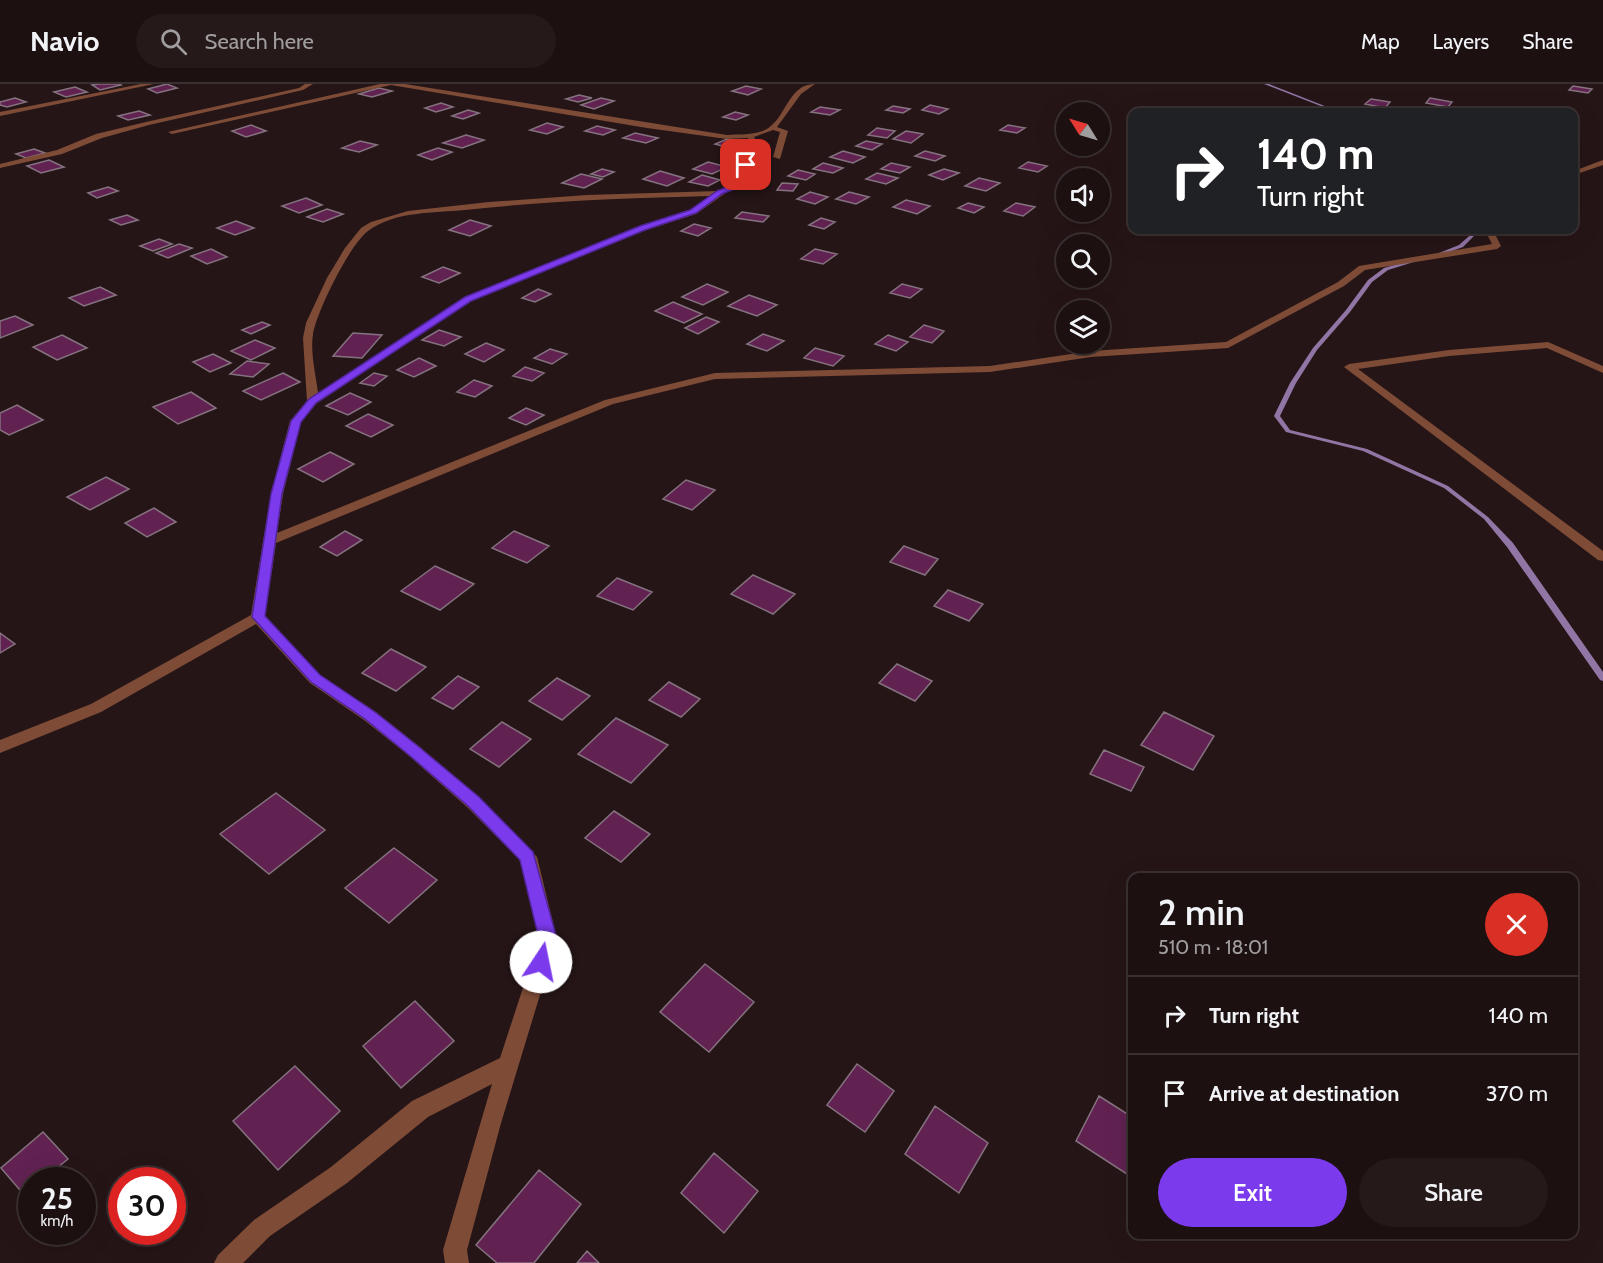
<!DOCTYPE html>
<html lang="en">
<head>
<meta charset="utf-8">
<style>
	:root { --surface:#1c1011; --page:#25191a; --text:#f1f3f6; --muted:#a09d9f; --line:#3a3031; --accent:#7c3aed }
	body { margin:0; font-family:Cabin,sans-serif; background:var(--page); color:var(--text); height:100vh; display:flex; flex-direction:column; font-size:22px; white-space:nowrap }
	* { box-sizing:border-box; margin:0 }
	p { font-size:20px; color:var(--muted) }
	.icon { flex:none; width:33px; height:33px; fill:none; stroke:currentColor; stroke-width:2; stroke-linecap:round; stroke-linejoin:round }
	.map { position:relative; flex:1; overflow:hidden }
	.panel { position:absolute; left:1128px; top:789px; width:450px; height:366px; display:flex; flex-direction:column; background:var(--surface); border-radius:12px; box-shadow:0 6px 24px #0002,0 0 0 2px var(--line) }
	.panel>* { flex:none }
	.top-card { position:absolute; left:1128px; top:24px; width:450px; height:126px; border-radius:12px; box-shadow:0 6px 24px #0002,0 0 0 2px var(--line); background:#202124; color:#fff; overflow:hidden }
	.needle { width:39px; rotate:307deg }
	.fabs { position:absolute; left:1056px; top:18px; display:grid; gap:12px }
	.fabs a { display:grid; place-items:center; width:54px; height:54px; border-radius:50%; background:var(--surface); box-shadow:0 6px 24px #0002,0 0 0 2px var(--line); font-size:30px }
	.speed { position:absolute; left:18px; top:1083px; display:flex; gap:12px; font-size:30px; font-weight:700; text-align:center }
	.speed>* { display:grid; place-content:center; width:78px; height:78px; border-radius:50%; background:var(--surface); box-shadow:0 6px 24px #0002,0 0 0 2px var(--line); line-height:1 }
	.speed small { font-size:15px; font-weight:400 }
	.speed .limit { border:9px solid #d22; background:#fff; color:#111 }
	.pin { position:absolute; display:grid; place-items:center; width:51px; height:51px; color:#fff; margin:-26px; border-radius:12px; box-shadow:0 3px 9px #0006 }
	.me { position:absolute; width:66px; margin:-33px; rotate:11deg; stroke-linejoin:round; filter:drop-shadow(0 0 4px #0008) }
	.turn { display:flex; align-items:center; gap:21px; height:126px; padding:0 30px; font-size:27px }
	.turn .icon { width:78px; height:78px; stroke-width:2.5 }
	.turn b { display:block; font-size:42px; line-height:51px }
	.round { display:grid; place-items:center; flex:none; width:63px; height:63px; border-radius:32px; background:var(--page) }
	.head { display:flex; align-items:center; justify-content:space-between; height:102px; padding:0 30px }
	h1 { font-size:36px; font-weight:600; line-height:45px }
	.cta { display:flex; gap:12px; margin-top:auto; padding:12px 30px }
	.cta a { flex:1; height:69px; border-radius:36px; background:var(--accent); color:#fff; font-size:24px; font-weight:600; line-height:69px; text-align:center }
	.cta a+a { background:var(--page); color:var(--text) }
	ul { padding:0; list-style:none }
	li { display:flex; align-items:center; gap:18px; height:78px; padding:0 30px; border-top:2px solid var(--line) }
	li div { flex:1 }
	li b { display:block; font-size:22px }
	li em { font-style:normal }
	header { display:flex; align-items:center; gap:36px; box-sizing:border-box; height:84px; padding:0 30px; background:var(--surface); border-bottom:2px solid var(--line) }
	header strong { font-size:28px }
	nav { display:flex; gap:33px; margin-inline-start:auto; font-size:21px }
	.search { width:420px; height:54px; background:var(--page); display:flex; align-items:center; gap:15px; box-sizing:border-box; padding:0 21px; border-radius:33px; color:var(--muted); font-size:22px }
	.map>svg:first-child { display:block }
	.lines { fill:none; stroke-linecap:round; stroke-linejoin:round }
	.stream { fill:#9176a5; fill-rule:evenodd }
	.building { fill:#612252; stroke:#84727e; stroke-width:1.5 }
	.minor { fill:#7e4c36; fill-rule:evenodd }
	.route { fill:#7c3aed; stroke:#51269a; stroke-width:1.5 }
</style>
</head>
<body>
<header>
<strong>Navio</strong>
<div class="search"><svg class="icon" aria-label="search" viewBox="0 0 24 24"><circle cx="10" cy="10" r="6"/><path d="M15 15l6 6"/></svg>Search here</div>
<nav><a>Map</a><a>Layers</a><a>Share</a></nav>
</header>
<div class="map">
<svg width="1603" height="1179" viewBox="0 0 1603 1179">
	<rect width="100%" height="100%" fill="#261517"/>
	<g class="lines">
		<path class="stream" d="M1264,0H1269L1340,28H1336Z
			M1476,146H1480L1463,163L1438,172L1434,171L1459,161Z
			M1416,175L1420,176L1388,186L1372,198L1350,228L1317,266L1296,299L1280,332L1290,346L1367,365L1448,402L1488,433L1513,459L1603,588V597L1600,596L1507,463L1484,435L1444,404L1363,367L1286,348L1274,332L1290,299L1313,264L1346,226L1368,196L1384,184Z"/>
	</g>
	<path class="building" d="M98,0H119L121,1L100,6L92,1Z
		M167,0L177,4L157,9L148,5Z
		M746,2L761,5L748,11L732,7Z
		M1573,2L1592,5L1588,9L1569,6Z
		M75,3L87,8L66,13L54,8Z
		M379,4L392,7L372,13L359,10Z
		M579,11L592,14L578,18L566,15Z
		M15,14L26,18L7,23L0,21V18Z
		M601,14L614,17L594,25L581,21Z
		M1430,14L1452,18L1448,23L1426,19Z
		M1371,15L1390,18L1385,24L1365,20Z
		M441,19L453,23L436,28L425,24Z
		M930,21L948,25L939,30L922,26Z
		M893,22L910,25L903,29L886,26Z
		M820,23L840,26L830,31L811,28Z
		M468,26L479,29L463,35L452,32Z
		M139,27L150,31L128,36L118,32Z
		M735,28L748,31L736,36L723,33Z
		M547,39L563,43L547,50L530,46Z
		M251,41L266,47L246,53L232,47Z
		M1008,41L1025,44L1017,49L1000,46Z
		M597,42L615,46L603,51L585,47Z
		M877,44L895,47L887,54L868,51Z
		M906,47L923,50L911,59L893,55Z
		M635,49L658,54L646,59L623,54Z
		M466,51L484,56L462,64L443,59Z
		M727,55L739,57L726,63L715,60Z
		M360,57L377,61L359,68L342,64Z
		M866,57L882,60L872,66L856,62Z
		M438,64L452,68L432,76L418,71Z
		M34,65L45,69L26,74L16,70Z
		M843,67L865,73L853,79L830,73Z
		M925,67L945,72L935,77L915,72Z
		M49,76L64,83L41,89L27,82Z
		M708,78L727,83L712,90L693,85Z
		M1028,78L1047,82L1038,88L1019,84Z
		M823,79L843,84L833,89L813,85Z
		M891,79L910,83L900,89L881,85Z
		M602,85L614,88L603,93L591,90Z
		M944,85L959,89L943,96L929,91Z
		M798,86L815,90L806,96L788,92Z
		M660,87L684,94L667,102L643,95Z
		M877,89L898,94L886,100L866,95Z
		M581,90L602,95L584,104L562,99Z
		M702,91L720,96L708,102L689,98Z
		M979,94L1000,99L986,107L965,102Z
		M782,99L798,100L793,107L777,106Z
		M108,103L118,107L97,114L88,109Z
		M810,108L828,113L815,120L797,115Z
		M849,108L869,113L856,120L836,115Z
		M306,114L322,121L299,129L282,122Z
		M906,116L930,122L917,130L893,123Z
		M968,119L984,123L974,129L958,124Z
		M1016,119L1035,123L1023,132L1004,127Z
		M327,125L343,130L323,138L307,133Z
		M742,128L769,132L763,138L735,134Z
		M127,131L138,136L121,141L110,136Z
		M821,134L835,138L824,145L809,141Z
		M470,136L491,142L470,152L449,146Z
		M236,137L254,144L235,151L217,144Z
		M694,140L711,144L698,152L681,147Z
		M159,155L172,160L153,167L140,162Z
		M179,160L192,164L168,174L156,169Z
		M211,165L227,173L207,180L191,172Z
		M815,165L837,170L823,180L801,175Z
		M443,183L460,189L439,199L422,193Z
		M707,200L728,208L703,221L682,213Z
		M902,200L922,205L910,214L890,209Z
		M100,203L116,211L84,222L69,214Z
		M538,205L551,210L535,218L522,214Z
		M749,211L777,221L757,232L728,222Z
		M673,218L702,230L684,239L655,227Z
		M15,232L33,241L0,254V237Z
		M706,233L719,238L698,250L685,244Z
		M262,238L270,241L251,250L242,246Z
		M924,241L944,247L932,259L910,253Z
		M439,246L461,253L444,262L422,256Z
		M353,249L382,251L362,274L333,272Z
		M763,250L784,257L767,267L747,260Z
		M62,251L87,264L57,276L33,263Z
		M888,251L908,258L896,267L875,260Z
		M255,256L275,264L251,276L231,267Z
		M486,259L504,266L484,278L465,270Z
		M815,264L844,272L833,282L804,274Z
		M550,265L567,270L552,280L534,274Z
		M213,270L231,279L210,288L193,278Z
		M419,274L436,282L414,293L397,286Z
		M247,277L269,280L253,293L230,290Z
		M525,283L544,289L532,297L513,292Z
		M283,289L300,298L261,316L243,307Z
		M374,289L387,292L374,302L360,299Z
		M474,296L492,302L475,313L457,308Z
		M191,308L216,324L178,340L153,323Z
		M350,309L371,318L348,331L326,322Z
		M17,321L43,336L9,351L0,346V329Z
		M526,324L544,331L526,341L509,334Z
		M368,330L393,341L371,353L346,342Z
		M330,368L354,380L323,398L298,385Z
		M106,393L129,405L90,426L67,413Z
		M686,396L715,406L692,426L663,415Z
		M154,424L176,438L147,453L125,439Z
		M345,447L362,456L337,472L320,463Z
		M514,447L549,462L527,479L492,464Z
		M904,462L938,475L925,491L890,478Z
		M435,482L474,500L440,526L401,507Z
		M753,491L795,510L773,530L731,510Z
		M617,494L652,508L633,526L597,512Z
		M948,506L983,520L969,537L934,522Z
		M0,549L15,560L0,569Z
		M391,565L426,583L396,607L362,589Z
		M897,580L932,597L915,617L879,599Z
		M458,592L479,603L453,625L432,614Z
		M557,594L590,612L562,636L529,617Z
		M669,598L700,615L681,633L649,616Z
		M1164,628L1214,652L1193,686L1141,661Z
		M616,634L668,661L631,699L578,670Z
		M502,638L531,655L499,683L470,665Z
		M1104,666L1144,683L1131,707L1090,690Z
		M276,709L325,746L269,790L220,750Z
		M614,727L650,750L621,778L585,754Z
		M394,764L437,796L389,839L345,804Z
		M705,880L754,918L709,968L660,928Z
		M415,917L454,957L401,1004L363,962Z
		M857,980L894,1007L865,1048L827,1021Z
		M295,982L340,1027L278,1086L233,1037Z
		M1099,1012L1132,1033V1086L1130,1092L1076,1057Z
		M935,1022L988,1059L959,1109L905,1070Z
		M43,1048L68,1075L42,1096H32V1106L25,1112L1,1084Z
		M714,1069L758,1107L724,1149L681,1109Z
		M539,1086L581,1120L534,1179H497L476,1161Z
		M587,1167L599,1179H577Z"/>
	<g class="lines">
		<path class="minor" d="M141,0H154L0,32V28Z
			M305,0H313L303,6L149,41L102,54L62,70L0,84V80L57,66L96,50L146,38L299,4Z
			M380,0H405L727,51C739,50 753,51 765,46C787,35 787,0 815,0L801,10L777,43L788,47L780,75L773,73L780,48L773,46L754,53L758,60L750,83L741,98L696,130L646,146L471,217L317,319L301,338L283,410L277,449L605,316L715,289L990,282L1091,267L1226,258L1338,198L1359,182L1492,160L1485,146H1493L1501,162L1497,165L1365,186L1344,202L1228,264L1091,273L990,288L715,295L613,320L276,459L265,532L320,591L376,628L420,663L479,713L537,773L557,855L501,1039L467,1166L469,1179H445L443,1166L492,1000L428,1033L347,1099L270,1152L243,1179H214L218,1171L254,1136L331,1083L412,1017L500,974L539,855L520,776L467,723L408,671L364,636L310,599L256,540L101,628L0,669V656L91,620L251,531L271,410L290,337L307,317L303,254L306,239L327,194L345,164L361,144L371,138L408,127L489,118L587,111L718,107C738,99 745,79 750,60L748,54L727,55L647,44L391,1L172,50L168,48ZM710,112L690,126L640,142L465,213L318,309C316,291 310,269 313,250C317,227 350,160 368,147C395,127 434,129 465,126C547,117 628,114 710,112Z
			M1603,76V81L1574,91V87Z
			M1548,258L1603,282V289L1547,264L1449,272L1358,285L1603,467V477L1598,476L1344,283L1349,280L1449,266Z"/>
	</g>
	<path class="route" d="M743,80L749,81L735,105L722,110L696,129L645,146L471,217L316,319L301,338L282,410L265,532L320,591L375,628L419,663L479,713L533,768L557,855L547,883L541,885L535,883L532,878L539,855L520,776L468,722L409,671L365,635L311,598L252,533L271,410L291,337L309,315L465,213L640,142L690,126L717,107L729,102Z"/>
</svg>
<div class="fabs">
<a><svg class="needle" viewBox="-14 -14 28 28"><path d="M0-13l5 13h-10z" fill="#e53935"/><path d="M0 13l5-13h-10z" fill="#a09d9f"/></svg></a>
<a><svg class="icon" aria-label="sound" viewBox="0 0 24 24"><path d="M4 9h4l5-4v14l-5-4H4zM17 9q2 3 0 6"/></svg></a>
<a><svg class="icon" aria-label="search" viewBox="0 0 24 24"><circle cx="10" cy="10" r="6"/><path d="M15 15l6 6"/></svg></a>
<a><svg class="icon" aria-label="layers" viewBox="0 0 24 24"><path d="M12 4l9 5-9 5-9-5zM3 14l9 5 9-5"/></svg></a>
</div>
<div class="speed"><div>25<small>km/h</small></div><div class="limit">30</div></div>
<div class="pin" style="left:746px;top:81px;background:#d93025"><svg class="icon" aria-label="arrive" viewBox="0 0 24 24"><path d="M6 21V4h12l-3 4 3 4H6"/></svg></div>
<svg class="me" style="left:541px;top:878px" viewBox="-20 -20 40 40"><circle r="19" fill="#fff"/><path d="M0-13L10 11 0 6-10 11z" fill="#7c3aed"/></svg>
<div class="top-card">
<div class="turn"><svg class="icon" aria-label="right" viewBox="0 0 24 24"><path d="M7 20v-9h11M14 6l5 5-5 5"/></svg><div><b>140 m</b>Turn right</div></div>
</div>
<section class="panel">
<div class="head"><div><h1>2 min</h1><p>510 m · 18:01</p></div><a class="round" style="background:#d93025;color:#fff"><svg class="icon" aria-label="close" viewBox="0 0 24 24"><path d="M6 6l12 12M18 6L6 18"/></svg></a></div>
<ul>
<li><svg class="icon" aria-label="right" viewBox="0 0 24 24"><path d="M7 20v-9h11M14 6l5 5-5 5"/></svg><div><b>Turn right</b></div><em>140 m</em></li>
<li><svg class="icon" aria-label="arrive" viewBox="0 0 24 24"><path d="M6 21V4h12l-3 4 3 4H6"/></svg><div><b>Arrive at destination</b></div><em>370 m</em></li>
</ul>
<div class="cta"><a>Exit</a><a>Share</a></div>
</section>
</div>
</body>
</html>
